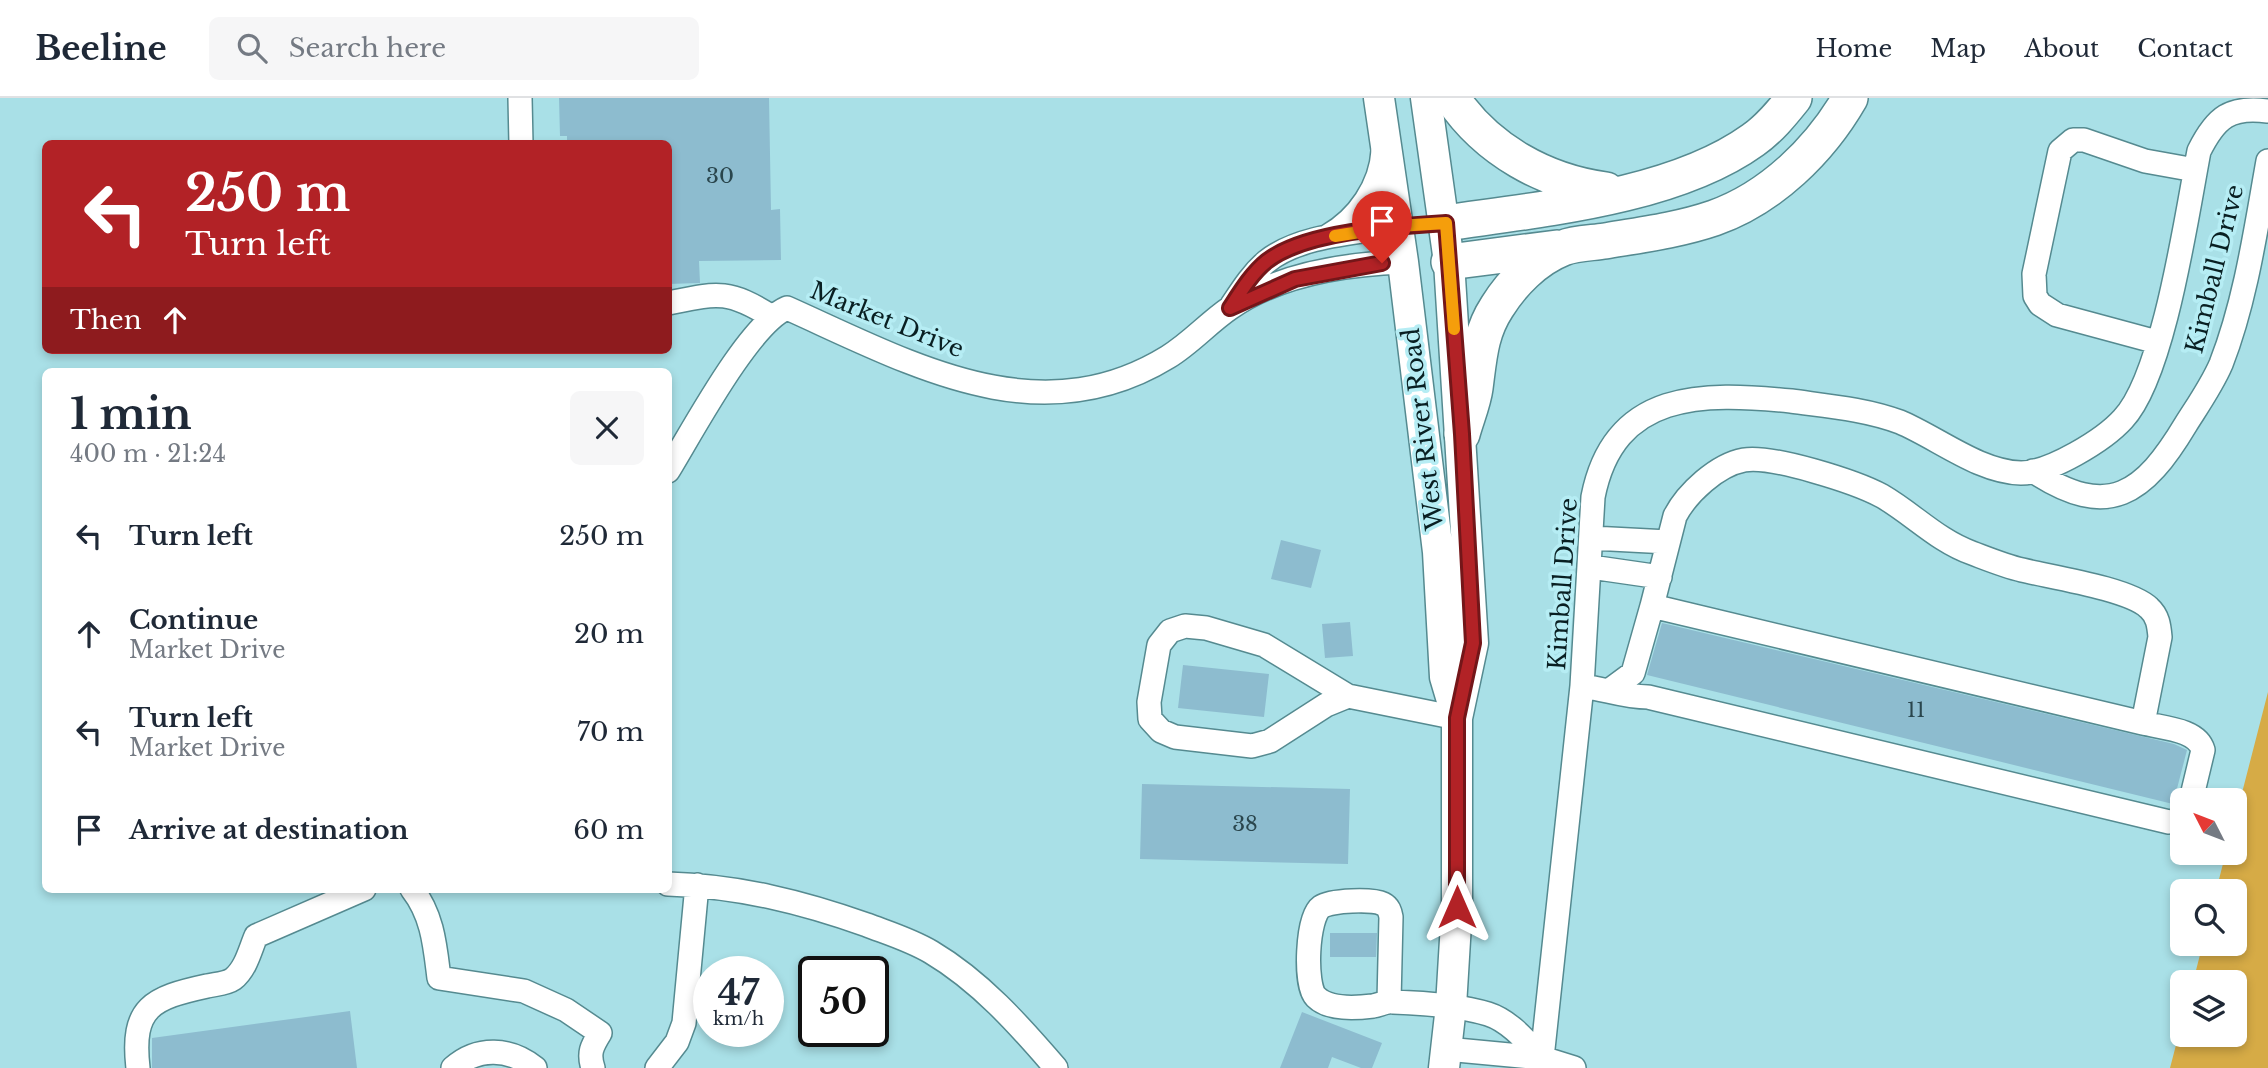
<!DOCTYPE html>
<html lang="en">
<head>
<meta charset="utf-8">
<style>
	:root { --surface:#fff; --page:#f6f6f7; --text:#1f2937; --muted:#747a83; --line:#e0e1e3 }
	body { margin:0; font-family:"Libre Baskerville",serif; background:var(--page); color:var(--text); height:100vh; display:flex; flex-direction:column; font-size:26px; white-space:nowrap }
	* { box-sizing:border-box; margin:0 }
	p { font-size:23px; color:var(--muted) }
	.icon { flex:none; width:38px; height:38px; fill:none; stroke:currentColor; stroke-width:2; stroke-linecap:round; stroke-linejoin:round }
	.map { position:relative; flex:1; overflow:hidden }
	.panel { position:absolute; left:42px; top:270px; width:630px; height:525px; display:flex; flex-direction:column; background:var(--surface); border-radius:10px; box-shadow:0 4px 10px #0003 }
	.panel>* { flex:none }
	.top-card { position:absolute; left:42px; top:42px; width:630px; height:214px; border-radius:10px; box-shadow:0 4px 10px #0003; background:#b22226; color:#fff; overflow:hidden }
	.needle { width:46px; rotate:312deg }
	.fabs { position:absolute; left:2170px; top:690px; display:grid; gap:14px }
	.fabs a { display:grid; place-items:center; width:77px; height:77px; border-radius:10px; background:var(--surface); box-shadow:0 4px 10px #0003; font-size:35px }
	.speed { position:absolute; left:693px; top:858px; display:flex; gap:14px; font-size:35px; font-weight:700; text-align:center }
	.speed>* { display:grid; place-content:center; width:91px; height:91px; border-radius:50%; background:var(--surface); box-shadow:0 4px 10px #0003; line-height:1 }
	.speed small { font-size:18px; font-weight:400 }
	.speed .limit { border:4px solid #111; border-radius:10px; background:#fff; color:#111 }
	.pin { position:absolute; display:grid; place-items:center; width:60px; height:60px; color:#fff; margin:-72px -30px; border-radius:50% 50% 50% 0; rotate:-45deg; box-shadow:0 0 7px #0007 }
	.pin .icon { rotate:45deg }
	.me { position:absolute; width:77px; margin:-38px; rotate:0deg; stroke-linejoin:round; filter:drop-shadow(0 0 5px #0008) }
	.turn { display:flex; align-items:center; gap:24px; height:147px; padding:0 28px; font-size:32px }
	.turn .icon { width:91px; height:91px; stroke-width:2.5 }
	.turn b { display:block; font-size:49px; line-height:60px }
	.then { display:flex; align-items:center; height:66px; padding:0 28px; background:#0003; gap:14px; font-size:26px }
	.round { display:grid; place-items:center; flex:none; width:74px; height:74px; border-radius:10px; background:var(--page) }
	.overview { display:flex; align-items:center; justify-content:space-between; height:119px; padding:0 28px }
	h1 { font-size:42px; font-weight:800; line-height:52px }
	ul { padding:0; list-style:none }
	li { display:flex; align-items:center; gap:21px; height:98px; padding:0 28px }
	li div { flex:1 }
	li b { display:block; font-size:26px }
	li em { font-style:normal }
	header { display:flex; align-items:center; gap:42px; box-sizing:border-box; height:98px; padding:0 35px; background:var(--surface); border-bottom:2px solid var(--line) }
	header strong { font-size:33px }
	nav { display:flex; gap:38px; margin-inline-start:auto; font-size:24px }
	.search { width:490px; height:63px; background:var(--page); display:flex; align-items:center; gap:18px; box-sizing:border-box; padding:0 24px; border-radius:10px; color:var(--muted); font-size:26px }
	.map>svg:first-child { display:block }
	.water { fill:#d6ab46 }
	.building { fill:#8dbccf }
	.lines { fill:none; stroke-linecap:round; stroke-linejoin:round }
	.minor-casing { stroke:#558a90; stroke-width:26 }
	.major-casing { stroke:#558a90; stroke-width:33 }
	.highway-casing { stroke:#558a90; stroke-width:38 }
	.minor { stroke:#fff; stroke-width:23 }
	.major { stroke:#fff; stroke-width:30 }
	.highway { stroke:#fff; stroke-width:35 }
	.route-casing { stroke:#741619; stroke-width:18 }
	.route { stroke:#b22226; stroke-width:12 }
	.slow { stroke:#f59e0b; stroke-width:12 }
	.labels { text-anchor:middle; stroke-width:7; stroke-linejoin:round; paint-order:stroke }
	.number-label { font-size:21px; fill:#2a464d }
	.street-label { font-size:24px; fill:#091f22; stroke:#b6edf4 }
</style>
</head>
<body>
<header>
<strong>Beeline</strong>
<div class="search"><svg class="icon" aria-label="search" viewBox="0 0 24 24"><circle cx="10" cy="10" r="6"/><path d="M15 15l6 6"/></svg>Search here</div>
<nav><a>Home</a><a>Map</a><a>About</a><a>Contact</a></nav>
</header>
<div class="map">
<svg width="2268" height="970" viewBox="0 0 2268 970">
	<rect width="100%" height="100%" fill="#a9e0e7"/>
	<path class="water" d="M2268,594V970H2170L2182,924V936H2235V884H2193L2203,845H2235V793H2216L2226,754H2235V722Z"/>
	<path class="building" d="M559,0H769L771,112L780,111L781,162L699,163L700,185L668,186V46H567V38H560Z
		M1281,442L1321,452L1311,490L1271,481Z
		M1350,524L1353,558L1325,560L1322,526Z
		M1662,525L2174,646L2187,652L2173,706L1647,577Z
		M1183,567L1269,576L1264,619L1178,610Z
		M1142,686L1350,691L1348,766L1140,761Z
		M1330,835H1377L1376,859H1330Z
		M350,913L357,970H152V940Z
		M1302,914L1382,945L1372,970H1361L1332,959L1328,970H1280Z"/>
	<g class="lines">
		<defs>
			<path id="minor" d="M520,0L521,46
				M1328,138C1358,121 1381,88 1383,53
				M668,205C717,195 728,191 772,219
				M1232,207C1242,192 1252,176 1266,164C1299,137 1356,135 1397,128
				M2157,244L2057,217L2040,206L2035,198L2034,176L2060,53L2073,42H2084L2145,63L2195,72
				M668,373C692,334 749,226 787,210C910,265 1038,339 1168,259C1191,245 1208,225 1230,210C1279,176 1345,166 1403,164
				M2033,373C2109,423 2144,396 2186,326C2198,307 2212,287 2221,266C2246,202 2256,130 2268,63
				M1592,440L1668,444
				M1591,469L1660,479
				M1582,588C1605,591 1624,599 1648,599L2169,724L2182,722
				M1610,592L1633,575L1652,508
				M1348,598L1264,547L1206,530L1185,528L1170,533L1159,547L1149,604L1150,621L1161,633L1175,639L1252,648L1270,643L1326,607L1348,598L1457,620
				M2143,625L1652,508L1675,418C1687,395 1717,367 1744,362C1772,357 1856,384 1882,398C1913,416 1938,443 1972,455C1988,461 2005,468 2022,472C2051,479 2130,491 2149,510C2158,518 2159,528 2160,539L2143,625C2162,630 2197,631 2203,652L2191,702
				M668,786C738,788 802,804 867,827C888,835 911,842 931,854C980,883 1019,927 1056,970
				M412,791C433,818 435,848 439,880L524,893L566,912L600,935C592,948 588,955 593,970
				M1389,903L1391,819C1390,814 1389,809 1383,806C1373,801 1331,802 1321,809C1307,819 1304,887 1316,899C1329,912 1356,910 1373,908C1380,907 1386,903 1393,904C1424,905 1458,907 1488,916C1510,923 1527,944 1542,960
				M1446,951L1542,960L1574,970
				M1542,960L1582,588L1593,399C1614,292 1703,294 1791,303C1827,308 1865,311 1900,324C1938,340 1979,374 2021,375C2050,375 2104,342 2123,321C2164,278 2187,115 2199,53C2216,19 2230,8 2268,13
				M138,970C131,909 152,900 207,888C215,886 226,886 233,881C246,871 250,852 256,838L364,791
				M453,970C478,948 510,950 535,970
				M657,970L677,944L684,925L697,787"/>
			<path id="major" d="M1379,0L1403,164L1438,454L1445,579L1456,616
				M1426,0L1449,164L1473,545L1457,620V809L1451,908L1444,970"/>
			<path id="highway" d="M1452,0C1487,52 1545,84 1606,92
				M1446,125C1541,111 1674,99 1753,42C1769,31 1782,15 1794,0
				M1449,164L1557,150
				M1462,336C1466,321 1473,305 1475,290C1479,260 1480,235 1497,209C1512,185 1535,161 1563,150C1575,145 1592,145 1605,143C1641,137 1679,132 1714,120C1771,100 1820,52 1850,0"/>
		</defs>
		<use href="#minor" class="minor-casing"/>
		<use href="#major" class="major-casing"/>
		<use href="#highway" class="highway-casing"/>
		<use href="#minor" class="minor"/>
		<use href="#major" class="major"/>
		<use href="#highway" class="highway"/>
	</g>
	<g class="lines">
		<defs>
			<path id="route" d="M1382,165L1295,181L1230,210C1241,193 1252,175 1267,163C1306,133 1397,128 1446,125L1462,336L1473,545L1457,620V809"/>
		</defs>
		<use href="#route" class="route-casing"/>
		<use href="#route" class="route"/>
		<path class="slow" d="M1335,138L1397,128L1446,125L1454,231"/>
	</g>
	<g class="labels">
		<g class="number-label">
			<text x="720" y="85">30</text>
			<text x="1916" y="619">11</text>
			<text x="1245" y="733">38</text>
		</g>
		<g class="street-label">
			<text transform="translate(2215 171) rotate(-76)" y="8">Kimball Drive</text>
			<text transform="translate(887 222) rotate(22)" y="8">Market Drive</text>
			<text transform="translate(1423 331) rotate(-97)" y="8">West River Road</text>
			<text transform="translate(1563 486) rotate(-86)" y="8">Kimball Drive</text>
		</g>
	</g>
</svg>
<div class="fabs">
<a><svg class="needle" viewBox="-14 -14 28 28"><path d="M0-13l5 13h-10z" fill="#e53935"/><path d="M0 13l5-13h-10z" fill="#747a83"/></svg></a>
<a><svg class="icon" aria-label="search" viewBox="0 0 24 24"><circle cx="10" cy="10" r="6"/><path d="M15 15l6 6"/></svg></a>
<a><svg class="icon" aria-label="layers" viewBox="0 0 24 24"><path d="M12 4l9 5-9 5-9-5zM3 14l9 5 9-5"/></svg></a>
</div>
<div class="speed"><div>47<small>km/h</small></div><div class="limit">50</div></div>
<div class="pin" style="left:1382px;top:165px;background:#d93025"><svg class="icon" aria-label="arrive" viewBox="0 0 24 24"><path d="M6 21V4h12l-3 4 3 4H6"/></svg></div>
<svg class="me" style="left:1457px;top:809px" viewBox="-20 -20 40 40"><path d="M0-17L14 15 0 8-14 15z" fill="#b22226" stroke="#fff" stroke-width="4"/></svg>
<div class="top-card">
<div class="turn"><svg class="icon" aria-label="left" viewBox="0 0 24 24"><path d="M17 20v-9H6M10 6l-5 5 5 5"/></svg><div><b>250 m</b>Turn left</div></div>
<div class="then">Then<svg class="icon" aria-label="ahead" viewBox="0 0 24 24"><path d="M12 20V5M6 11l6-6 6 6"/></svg></div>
</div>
<section class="panel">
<div class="overview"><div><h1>1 min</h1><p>400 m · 21:24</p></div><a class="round"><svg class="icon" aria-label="close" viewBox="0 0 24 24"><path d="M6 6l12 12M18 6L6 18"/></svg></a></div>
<ul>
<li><svg class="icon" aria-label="left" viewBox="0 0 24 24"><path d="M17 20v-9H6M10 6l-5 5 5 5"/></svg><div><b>Turn left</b></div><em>250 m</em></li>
<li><svg class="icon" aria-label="ahead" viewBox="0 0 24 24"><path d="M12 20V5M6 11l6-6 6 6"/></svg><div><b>Continue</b><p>Market Drive</p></div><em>20 m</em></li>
<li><svg class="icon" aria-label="left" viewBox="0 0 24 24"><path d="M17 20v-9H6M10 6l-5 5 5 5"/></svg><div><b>Turn left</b><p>Market Drive</p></div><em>70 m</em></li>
<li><svg class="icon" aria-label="arrive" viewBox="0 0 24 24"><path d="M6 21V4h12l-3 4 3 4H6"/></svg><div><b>Arrive at destination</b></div><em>60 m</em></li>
</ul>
</section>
</div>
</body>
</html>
